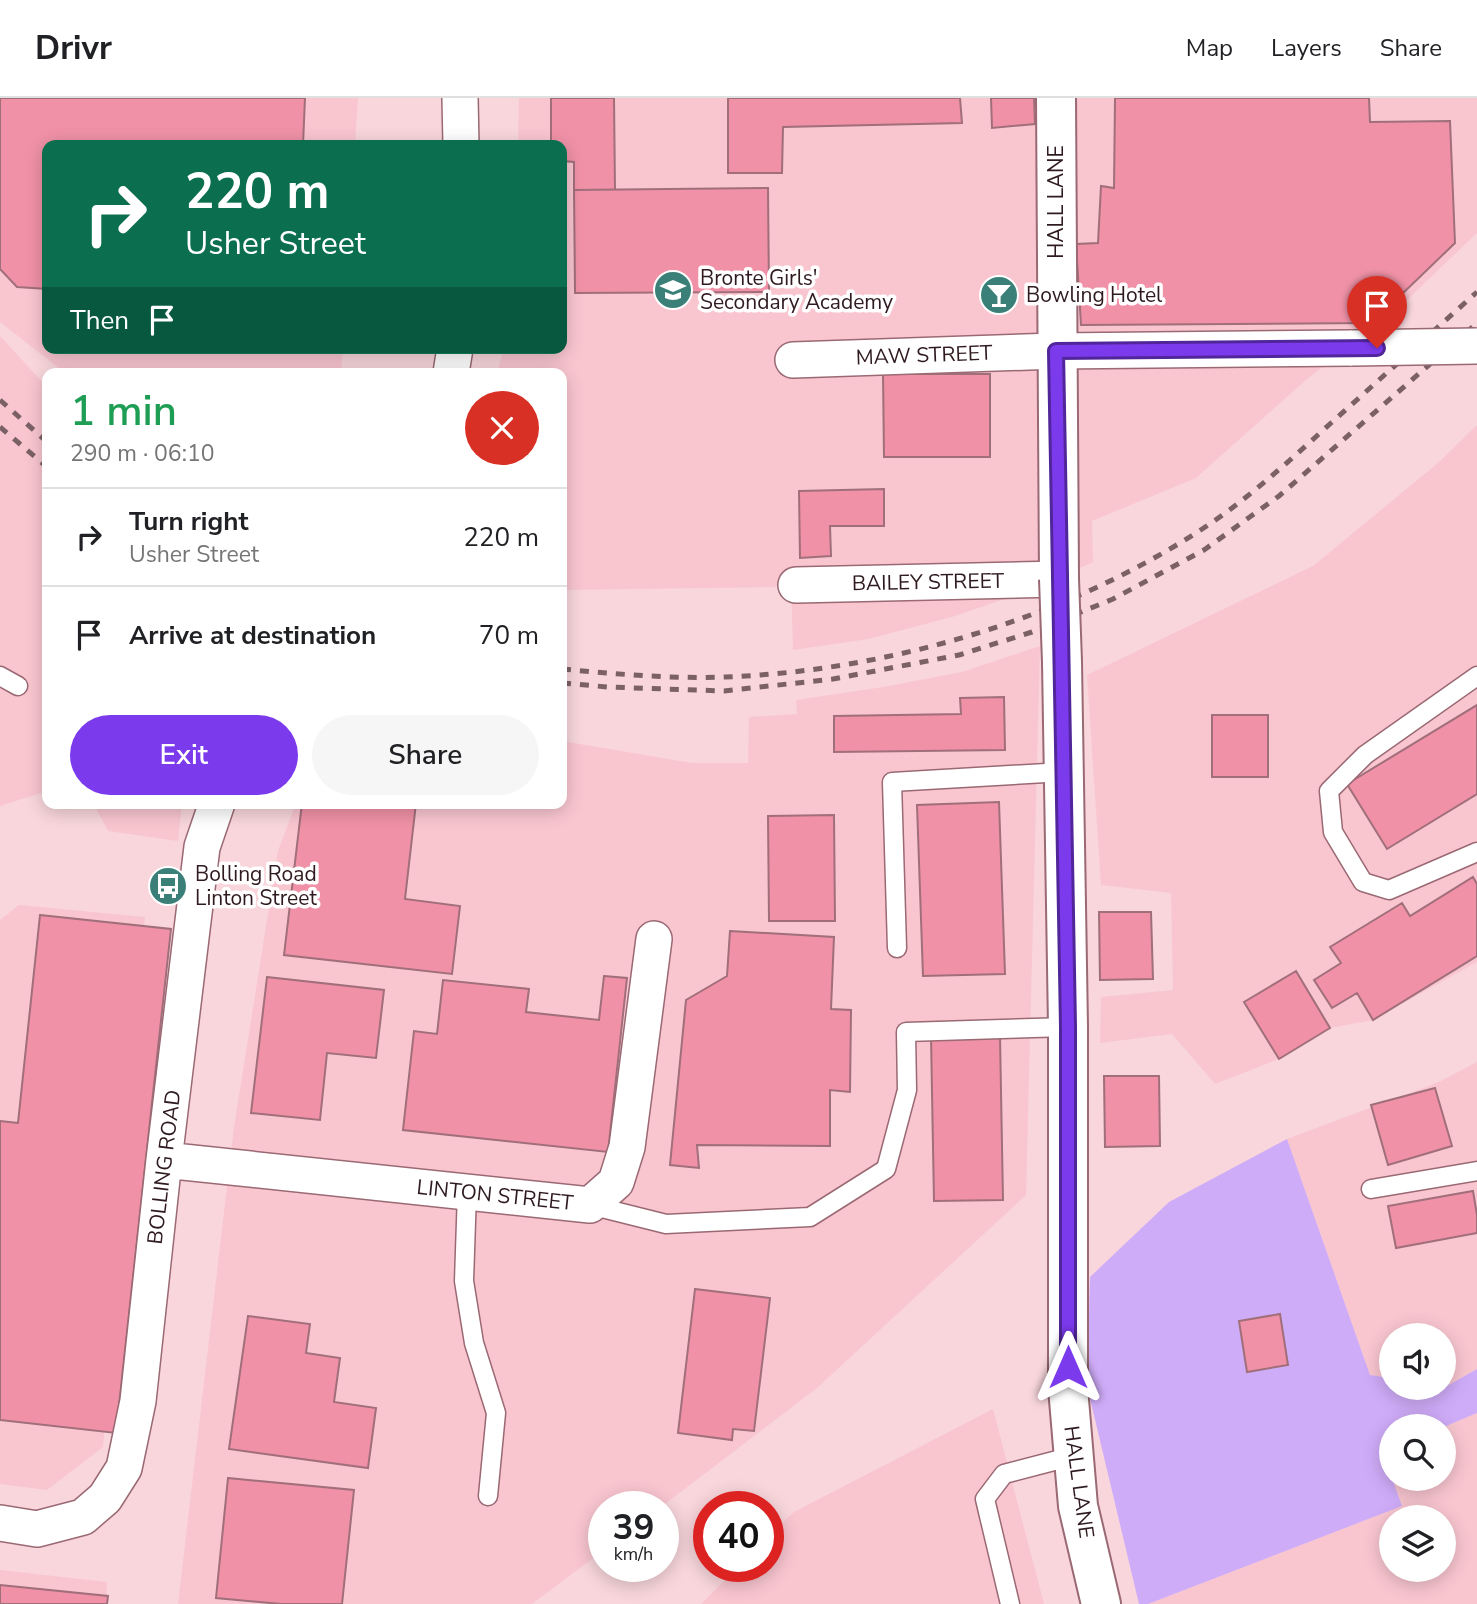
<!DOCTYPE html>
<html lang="en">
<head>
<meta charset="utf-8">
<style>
	:root { --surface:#fff; --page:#f6f6f6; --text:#202124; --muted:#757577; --line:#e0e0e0; --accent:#7c3aed }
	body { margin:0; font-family:"Nunito Sans",sans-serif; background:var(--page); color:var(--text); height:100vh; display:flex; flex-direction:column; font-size:26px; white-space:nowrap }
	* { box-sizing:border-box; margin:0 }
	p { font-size:23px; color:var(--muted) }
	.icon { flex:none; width:38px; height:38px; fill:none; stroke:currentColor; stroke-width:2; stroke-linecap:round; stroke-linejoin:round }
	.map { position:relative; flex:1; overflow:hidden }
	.drawer { position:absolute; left:42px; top:270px; width:525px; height:441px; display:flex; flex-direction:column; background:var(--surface); border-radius:14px; box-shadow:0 4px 18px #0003 }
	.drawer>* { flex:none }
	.guide { position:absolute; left:42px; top:42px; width:525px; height:214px; border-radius:14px; box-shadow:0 4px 18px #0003; background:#0b6e4f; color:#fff; overflow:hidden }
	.controls { position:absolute; left:1379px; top:1225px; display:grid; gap:14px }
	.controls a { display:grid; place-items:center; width:77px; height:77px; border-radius:50%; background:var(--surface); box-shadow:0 4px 18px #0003; font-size:35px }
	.speed { position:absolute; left:588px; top:1393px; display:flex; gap:14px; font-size:35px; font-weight:700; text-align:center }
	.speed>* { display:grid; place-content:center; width:91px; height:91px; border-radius:50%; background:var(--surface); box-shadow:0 4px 18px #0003; line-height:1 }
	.speed small { font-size:18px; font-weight:400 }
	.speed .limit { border:10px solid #d22; background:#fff; color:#111 }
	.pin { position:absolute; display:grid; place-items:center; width:60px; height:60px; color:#fff; margin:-72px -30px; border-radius:50% 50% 50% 0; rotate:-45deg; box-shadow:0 0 7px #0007 }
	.pin .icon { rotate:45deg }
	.me { position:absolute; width:77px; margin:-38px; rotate:0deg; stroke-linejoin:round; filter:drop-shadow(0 0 5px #0008) }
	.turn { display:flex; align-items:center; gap:24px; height:147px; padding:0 28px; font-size:32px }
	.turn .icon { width:91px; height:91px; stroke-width:2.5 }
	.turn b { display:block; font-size:49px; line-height:60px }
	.then { display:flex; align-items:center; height:66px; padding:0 28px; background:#0003; gap:14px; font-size:26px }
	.round { display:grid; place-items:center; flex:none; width:74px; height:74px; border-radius:37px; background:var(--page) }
	.summary { display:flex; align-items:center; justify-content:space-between; height:119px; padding:0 28px }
	h1 { font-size:42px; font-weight:600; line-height:52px; color:#1e9e55 }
	.cta { display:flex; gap:14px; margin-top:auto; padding:14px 28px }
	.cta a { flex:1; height:80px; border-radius:42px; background:var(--accent); color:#fff; font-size:28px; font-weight:600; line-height:80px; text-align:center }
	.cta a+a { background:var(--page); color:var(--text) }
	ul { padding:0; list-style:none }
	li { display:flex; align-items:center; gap:21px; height:98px; padding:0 28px; border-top:2px solid var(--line) }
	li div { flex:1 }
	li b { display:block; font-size:26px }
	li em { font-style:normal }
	header { display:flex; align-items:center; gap:42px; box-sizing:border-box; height:98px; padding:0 35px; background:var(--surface); border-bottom:2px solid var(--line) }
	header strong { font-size:33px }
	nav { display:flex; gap:38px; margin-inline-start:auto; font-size:24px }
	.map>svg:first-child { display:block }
	.built { fill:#f9c6d0; fill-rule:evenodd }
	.green { fill:#cfacf8 }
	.building { fill:#f091a7; stroke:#a06f7a; stroke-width:2 }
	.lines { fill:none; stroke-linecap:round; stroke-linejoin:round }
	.service-casing { stroke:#9a6973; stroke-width:21 }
	.minor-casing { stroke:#9a6973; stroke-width:38 }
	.tertiary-casing { stroke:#9a6973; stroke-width:42 }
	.service { stroke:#fff; stroke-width:18 }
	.minor { stroke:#fff; stroke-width:35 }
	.tertiary { stroke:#fff; stroke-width:38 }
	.rail { stroke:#7b6166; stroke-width:5; stroke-dasharray:9 9; stroke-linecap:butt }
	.minor-bridge-casing { stroke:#9a6973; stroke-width:38; stroke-linecap:butt }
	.tertiary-bridge-casing { stroke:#9a6973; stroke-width:42; stroke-linecap:butt }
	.minor-bridge { stroke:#fff; stroke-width:35 }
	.tertiary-bridge { stroke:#fff; stroke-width:38 }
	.route-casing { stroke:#51269a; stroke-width:18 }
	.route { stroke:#7c3aed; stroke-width:12 }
	.labels { text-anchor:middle; stroke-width:7; stroke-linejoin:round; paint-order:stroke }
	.street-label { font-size:21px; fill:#2f1b1f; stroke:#fff }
	.poi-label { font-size:21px; fill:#2f1b1f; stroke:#fff; text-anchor:start }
</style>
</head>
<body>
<header>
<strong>Drivr</strong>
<nav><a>Map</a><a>Layers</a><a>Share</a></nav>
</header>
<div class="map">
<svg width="1477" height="1506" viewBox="0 0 1477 1506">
	<rect width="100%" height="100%" fill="#f8d6dc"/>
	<path class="built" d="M0,0H358L355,47H47V250H343L341,275H65L0,224Z
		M519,0H1477V135L1390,218L1307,281L1196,380L1092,423L1093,464L1036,490L952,519L868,541L793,552L791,483L775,489L562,492V275H497L504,250H562V47H518Z
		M0,238L47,289V693L0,708Z
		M1477,327V864L1373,922L1330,930L1279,961L1215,986L1172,936L1100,945L1101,899L1173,892L1171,795L1101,787L1087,577L1313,468L1438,365Z
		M1040,548L1026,1097L817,1290L661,1409H604V1452L532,1506H178L234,1029L278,753L296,705H562V643L692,665H748L749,619L797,616L796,602L883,589L962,574Z
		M93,705H182L178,743L108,733Z
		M19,807L145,819L103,1349L47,1392L0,1386V822Z
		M1477,964V1271L1447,1288L1444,1287V1237H1391V1280L1370,1277L1287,1041L1439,984Z
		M993,1311L1044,1506H701L739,1468H768V1439L794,1414Z
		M1477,1315V1506H1148L1402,1408L1392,1381H1444V1329ZM1391,1419H1444V1472H1391Z
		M0,1472L107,1484L106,1506H0Z"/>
	<path class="green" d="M1287,1041L1370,1277L1391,1280V1290H1444V1287L1447,1288L1477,1271V1315L1444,1329L1391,1328V1352L1383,1355L1402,1408L1148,1506H1139L1087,1288L1090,1179L1169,1104Z"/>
	<path class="building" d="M0,0H305L303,47H47V191L17,189L0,171Z
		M551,0H614L615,92H574V64L562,63V47H551Z
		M728,0H960L962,25L783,29L782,75H728Z
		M991,0H1034L1035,26L992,30Z
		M1115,0H1369L1370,24L1450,23L1455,145L1372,225L1081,227L1076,146L1098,145L1101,88L1114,90Z
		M768,90L769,194L575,195L574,92Z
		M883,276H990V359H884Z
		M884,391V428H830L831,458L800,460L799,393Z
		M1004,599L1005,652L834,654V618L961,616L960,600Z
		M1477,607V696L1387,751L1347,686Z
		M1212,617H1268V679H1212Z
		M999,704L1005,876L923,878L917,707Z
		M302,705H416L405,801L460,808L452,876L284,857Z
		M834,717L835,823H769L768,718Z
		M1473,779L1477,786V858L1373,922L1357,895L1332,910L1314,882L1341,865L1330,849L1402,805L1410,818Z
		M1099,814H1151L1153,881L1100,882Z
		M40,817L171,831L116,1335L0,1322V1023L18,1025Z
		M730,833L834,839L831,911L851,912L850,994L830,992V1048L697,1047L699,1070L670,1067L686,902L727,878Z
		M1296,873L1330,930L1279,961L1244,904Z
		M604,878L627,880L608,1054L403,1032L414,933L437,936L443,882L529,891L526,914L599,922Z
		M267,879L384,892L376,960L327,955L320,1022L251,1015Z
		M1000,938L1003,1102L934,1103L931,939Z
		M1104,978H1159L1160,1048L1105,1049Z
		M1435,990L1452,1048L1388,1067L1371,1007Z
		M1473,1093L1477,1117V1135L1396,1150L1388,1108Z
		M695,1191L770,1200L754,1333L733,1331L732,1342L678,1335Z
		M1280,1216L1288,1267L1247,1274L1239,1223Z
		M248,1218L310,1226L306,1255L340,1260L334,1304L376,1310L368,1370L229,1351Z
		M228,1380L354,1392L342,1506H281L216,1500Z
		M0,1487L108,1498L107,1506H0Z"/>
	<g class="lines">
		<defs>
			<path id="service" d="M0,578L18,588
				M1477,578L1365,657L1329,693L1333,734L1363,784L1389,792L1477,754
				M897,850L892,684L1063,674
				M1371,1091L1477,1073
				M467,1094L464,1183L474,1245L496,1315L488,1398
				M590,1107L666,1126L810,1119L886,1071L907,992L906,934L1068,929
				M1010,1506L985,1401L1004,1376L1073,1358"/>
			<path id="minor" d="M460,0L461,47
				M793,262L1056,253L1352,250
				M451,275L455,250
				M796,487L1059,481
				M164,1062L590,1107L616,1084L627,1049L654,841
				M0,1425L37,1431L83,1419L105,1400L124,1370L138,1303L164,1062L202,749L217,705"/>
			<path id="tertiary" d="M1056,0L1059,481
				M1062,564L1068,929V1290L1078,1408L1101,1506"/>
		</defs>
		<use href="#service" class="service-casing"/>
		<use href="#minor" class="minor-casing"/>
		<use href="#tertiary" class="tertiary-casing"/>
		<use href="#service" class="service"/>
		<use href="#minor" class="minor"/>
		<use href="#tertiary" class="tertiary"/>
		<path class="rail" d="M0,302L47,344
			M0,329L47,369
			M562,571C616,576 671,581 725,579C887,573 1060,522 1196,435C1245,404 1288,364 1331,325C1380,281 1428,238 1477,194
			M562,585L608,589L724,593L833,581L959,557L1032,534L1113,501L1204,452L1279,398L1477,225"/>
		<defs>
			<path id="minor-bridge" d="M1352,250L1477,248"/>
			<path id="tertiary-bridge" d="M1059,481L1062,564"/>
		</defs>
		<use href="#minor-bridge" class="minor-bridge-casing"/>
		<use href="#tertiary-bridge" class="tertiary-bridge-casing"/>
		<use href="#minor-bridge" class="minor-bridge"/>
		<use href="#tertiary-bridge" class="tertiary-bridge"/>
	</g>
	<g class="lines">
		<defs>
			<path id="route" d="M1068,1269V929L1056,253L1377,250"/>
		</defs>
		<use href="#route" class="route-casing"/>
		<use href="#route" class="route"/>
	</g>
	<defs>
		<symbol id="school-disc" viewBox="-11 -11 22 22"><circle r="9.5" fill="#3a8078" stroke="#fff"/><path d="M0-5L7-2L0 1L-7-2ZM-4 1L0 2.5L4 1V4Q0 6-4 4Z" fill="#fff"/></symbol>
		<symbol id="bar-disc" viewBox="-11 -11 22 22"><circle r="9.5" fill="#3a8078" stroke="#fff"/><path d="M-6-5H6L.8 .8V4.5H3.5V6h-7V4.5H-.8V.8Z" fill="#fff"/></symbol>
		<symbol id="bus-disc" viewBox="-11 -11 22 22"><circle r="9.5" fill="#3a8078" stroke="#fff"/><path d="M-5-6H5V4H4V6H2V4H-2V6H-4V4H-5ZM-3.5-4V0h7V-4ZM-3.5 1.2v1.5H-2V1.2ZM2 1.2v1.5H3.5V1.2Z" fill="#fff"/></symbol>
	</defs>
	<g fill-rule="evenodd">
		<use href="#school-disc" x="651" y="170" width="44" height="44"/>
		<use href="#bar-disc" x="977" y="175" width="44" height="44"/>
		<use href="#bus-disc" x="146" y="766" width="44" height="44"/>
	</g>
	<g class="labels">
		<g class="street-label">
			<text transform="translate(1056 104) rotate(-90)" y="7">HALL LANE</text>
			<text transform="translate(924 257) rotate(-2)" y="7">MAW STREET</text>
			<text transform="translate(928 484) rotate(-1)" y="7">BAILEY STREET</text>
			<text transform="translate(164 1069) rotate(-83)" y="7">BOLLING ROAD</text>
			<text transform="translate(495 1097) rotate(6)" y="7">LINTON STREET</text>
			<text transform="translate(1079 1384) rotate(82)" y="7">HALL LANE</text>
		</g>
		<g class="poi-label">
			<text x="700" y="187">Bronte Girls'<tspan x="700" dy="24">Secondary Academy</tspan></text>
			<text x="1026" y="204">Bowling Hotel</text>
			<text x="195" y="783">Bolling Road<tspan x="195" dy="24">Linton Street</tspan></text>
		</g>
	</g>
</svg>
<div class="controls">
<a><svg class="icon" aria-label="sound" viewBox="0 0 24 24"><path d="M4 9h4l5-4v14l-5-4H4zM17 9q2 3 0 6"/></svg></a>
<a><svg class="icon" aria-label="search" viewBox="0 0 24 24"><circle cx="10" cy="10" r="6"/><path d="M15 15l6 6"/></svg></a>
<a><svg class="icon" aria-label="layers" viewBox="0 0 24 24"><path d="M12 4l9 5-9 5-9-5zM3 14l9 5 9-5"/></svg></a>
</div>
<div class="speed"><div>39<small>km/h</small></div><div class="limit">40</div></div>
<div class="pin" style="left:1377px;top:250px;background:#d93025"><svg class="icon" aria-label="arrive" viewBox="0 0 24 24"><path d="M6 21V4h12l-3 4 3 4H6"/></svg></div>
<svg class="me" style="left:1068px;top:1269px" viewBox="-20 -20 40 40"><path d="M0-17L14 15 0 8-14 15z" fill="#7c3aed" stroke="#fff" stroke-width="4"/></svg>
<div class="guide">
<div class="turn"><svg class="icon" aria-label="right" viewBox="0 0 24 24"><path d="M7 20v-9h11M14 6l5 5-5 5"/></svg><div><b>220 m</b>Usher Street</div></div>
<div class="then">Then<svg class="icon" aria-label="arrive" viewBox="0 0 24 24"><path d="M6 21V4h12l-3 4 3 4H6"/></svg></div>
</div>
<section class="drawer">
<div class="summary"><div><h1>1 min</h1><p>290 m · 06:10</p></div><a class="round" style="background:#d93025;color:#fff"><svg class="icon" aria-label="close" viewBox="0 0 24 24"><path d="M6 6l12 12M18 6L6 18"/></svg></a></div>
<ul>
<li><svg class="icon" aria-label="right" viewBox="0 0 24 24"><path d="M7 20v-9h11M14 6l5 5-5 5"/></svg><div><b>Turn right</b><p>Usher Street</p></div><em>220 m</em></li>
<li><svg class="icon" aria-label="arrive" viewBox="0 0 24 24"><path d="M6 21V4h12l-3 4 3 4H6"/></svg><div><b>Arrive at destination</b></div><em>70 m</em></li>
</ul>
<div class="cta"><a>Exit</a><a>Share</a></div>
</section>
</div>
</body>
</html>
